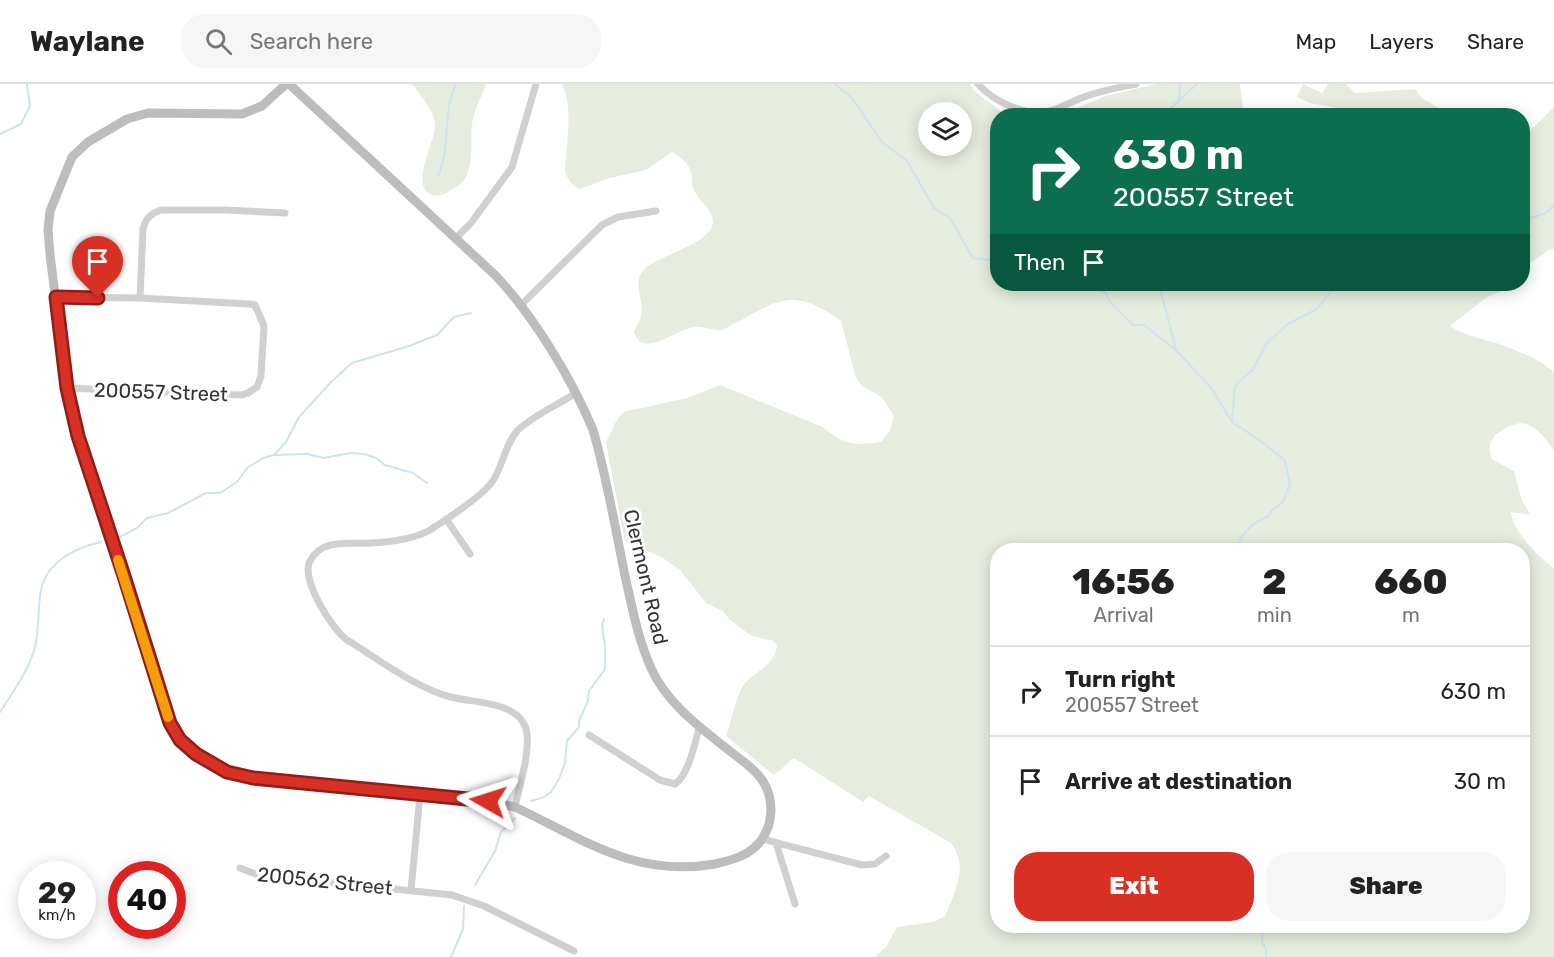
<!DOCTYPE html>
<html lang="en">
<head>
<meta charset="utf-8">
<style>
	:root { --surface:#fff; --page:#f6f6f6; --text:#222; --muted:#767676; --line:#e0e0e0; --accent:#d93025 }
	body { margin:0; font-family:Rubik,sans-serif; background:var(--page); color:var(--text); height:100vh; display:flex; flex-direction:column; font-size:22px; white-space:nowrap }
	* { box-sizing:border-box; margin:0 }
	p { font-size:20px; color:var(--muted) }
	.icon { flex:none; width:33px; height:33px; fill:none; stroke:currentColor; stroke-width:2; stroke-linecap:round; stroke-linejoin:round }
	.map { position:relative; flex:1; overflow:hidden }
	.panel { position:absolute; left:990px; top:459px; width:540px; height:390px; display:flex; flex-direction:column; background:var(--surface); border-radius:24px; box-shadow:0 3px 15px #0003 }
	.panel>* { flex:none }
	.top-card { position:absolute; left:990px; top:24px; width:540px; height:183px; border-radius:24px; box-shadow:0 3px 15px #0003; background:#0b6e4f; color:#fff; overflow:hidden }
	.buttons { position:absolute; left:918px; top:18px; display:grid; gap:12px }
	.buttons a { display:grid; place-items:center; width:54px; height:54px; border-radius:50%; background:var(--surface); box-shadow:0 3px 15px #0003; font-size:30px }
	.speed { position:absolute; left:18px; top:777px; display:flex; gap:12px; font-size:30px; font-weight:700; text-align:center }
	.speed>* { display:grid; place-content:center; width:78px; height:78px; border-radius:50%; background:var(--surface); box-shadow:0 3px 15px #0003; line-height:1 }
	.speed small { font-size:15px; font-weight:400 }
	.speed .limit { border:9px solid #d22; background:#fff; color:#111 }
	.pin { position:absolute; display:grid; place-items:center; width:51px; height:51px; color:#fff; margin:-62px -26px; border-radius:50% 50% 50% 0; rotate:-45deg; box-shadow:0 0 6px #0007 }
	.pin .icon { rotate:45deg }
	.me { position:absolute; width:66px; margin:-33px; rotate:276deg; stroke-linejoin:round; filter:drop-shadow(0 0 4px #0008) }
	.turn { display:flex; align-items:center; gap:21px; height:126px; padding:0 24px; font-size:27px }
	.turn .icon { width:78px; height:78px; stroke-width:2.5 }
	.turn b { display:block; font-size:42px; line-height:51px }
	.then { display:flex; align-items:center; height:57px; padding:0 24px; background:#0003; gap:12px; font-size:22px }
	.eta { display:flex; justify-content:space-evenly; align-items:center; height:102px; text-align:center }
	.eta b { font-size:36px; font-weight:800; line-height:42px }
	.primary-button { display:flex; gap:12px; margin-top:auto; padding:12px 24px }
	.primary-button a { flex:1; height:69px; border-radius:24px; background:var(--accent); color:#fff; font-size:24px; font-weight:800; line-height:69px; text-align:center }
	.primary-button a+a { background:var(--page); color:var(--text) }
	ul { padding:0; list-style:none }
	li { display:flex; align-items:center; gap:18px; height:90px; padding:0 24px; border-top:2px solid var(--line) }
	li div { flex:1 }
	li b { display:block; font-size:22px }
	li em { font-style:normal }
	header { display:flex; align-items:center; gap:36px; box-sizing:border-box; height:84px; padding:0 30px; background:var(--surface); border-bottom:2px solid var(--line) }
	header strong { font-size:28px }
	nav { display:flex; gap:33px; margin-inline-start:auto; font-size:21px }
	.search { width:420px; height:54px; background:var(--page); display:flex; align-items:center; gap:15px; box-sizing:border-box; padding:0 21px; border-radius:24px; color:var(--muted); font-size:22px }
	.map>svg:first-child { display:block }
	.green { fill:#e6ecdf; fill-rule:evenodd }
	.lines { fill:none; stroke-linecap:round; stroke-linejoin:round }
	.stream { stroke:#cfe2ee; stroke-width:2 }
	.street { stroke:#d0d0d0; stroke-width:7 }
	.secondary { stroke:#bdbdbd; stroke-width:9 }
	.route-casing { stroke:#8d1f18; stroke-width:15 }
	.route { stroke:#d93025; stroke-width:10 }
	.slow { stroke:#f59e0b; stroke-width:10 }
	.labels { text-anchor:middle; stroke-width:6; stroke-linejoin:round; paint-order:stroke }
	.street-label { font-size:20px; fill:#333; stroke:#fff }
</style>
</head>
<body>
<header>
<strong>Waylane</strong>
<div class="search"><svg class="icon" aria-label="search" viewBox="0 0 24 24"><circle cx="10" cy="10" r="6"/><path d="M15 15l6 6"/></svg>Search here</div>
<nav><a>Map</a><a>Layers</a><a>Share</a></nav>
</header>
<div class="map">
<svg width="1554" height="873" viewBox="0 0 1554 873">
	<rect width="100%" height="100%" fill="#fff"/>
	<path class="green" d="M412,0H486C481,13 474,27 472,40C470,57 474,74 467,90C464,99 459,102 451,106C445,110 438,114 430,110C410,99 436,58 435,40C434,26 420,11 412,0Z
		M562,0H970L974,7L1006,31L998,32V200H1510L1506,205L1487,213L1450,242C1465,252 1483,255 1499,260C1519,267 1538,275 1554,288V366C1547,357 1538,344 1527,340C1520,338 1514,340 1508,343C1493,350 1486,358 1492,375L1514,387L1522,417L1531,431L1511,428C1512,446 1539,474 1554,484V873H874L886,863L897,843L933,838L945,832C955,808 969,783 951,759L869,712L863,718L794,674L774,691L726,652C730,641 737,610 743,602C755,587 774,582 777,562L773,557L750,551L729,535L723,527L706,519L680,486L663,474L625,457L606,359L615,339L623,328L687,314L720,301L823,343C844,361 854,362 881,358L890,347L894,332L882,313L862,302L856,294L841,237C826,226 808,215 790,216C771,217 751,231 734,240C731,241 726,245 722,246C713,247 703,242 694,243C679,244 642,276 634,248C636,243 640,237 641,232C645,217 632,201 643,187C655,170 725,159 711,130C708,122 699,116 695,108C692,104 692,100 692,95C691,81 684,75 672,68L646,86L610,94L579,105C572,100 567,96 565,87C566,60 574,25 562,0ZM962,28V62H928V28ZM998,466H1522V842H998Z
		M1156,0H1240L1244,31H1059L1106,12Z
		M1303,0L1322,9L1328,0H1346L1355,9L1415,5L1423,15L1451,31H1364V29L1310,19L1297,13Z
		M1554,23V165L1549,166L1523,184V48L1534,43Z"/>
	<g class="lines">
		<path class="stream" d="M835,0L852,14L882,58L907,77L934,124L950,134L973,174L991,176L998,181
			M1179,15L1180,0
			M1162,32L1197,0
			M0,50L21,40L30,22L27,0
			M438,92C451,64 442,28 456,0
			M1522,137L1546,129L1554,121
			M1065,200H1084L1106,209C1109,222 1124,230 1133,241H1144L1176,266L1212,305L1232,338L1265,360L1285,377L1290,400L1283,418L1272,426L1268,432L1252,441L1242,452L1235,466
			M1159,200L1176,266
			M1232,338L1235,302L1253,285L1266,260L1288,240L1317,225L1337,200
			M274,371L307,370L324,374L350,369L364,370L376,374L385,381L413,389L427,399
			M116,455L137,444L147,434L168,429L206,409H220L237,398L247,384L263,374L274,371L286,358L299,333L332,297L352,279L409,262L437,251L454,233L471,229
			M0,628C13,608 29,586 35,563C39,547 38,529 40,512C43,480 73,464 101,458
			M531,717L544,713L551,708L559,695L565,679L567,657L579,643V637L588,617L589,607L605,585V563L602,541L604,535
			M475,801L495,767L501,748L515,734
			M1261,842L1263,844L1262,858L1266,865V873
			M451,873L463,845L464,822"/>
		<path class="street" d="M978,0C994,18 1026,33 1050,27C1061,24 1071,18 1081,14C1099,7 1117,4 1136,0
			M455,155L471,139L512,83L536,0
			M56,213L140,214L249,220L255,221L264,242L261,292L257,303L248,309L242,311L67,304
			M140,214L143,145C146,134 150,130 161,126H226L285,129
			M521,221L602,141L618,133L656,127
			M446,435L470,470
			M589,651L660,696L675,700C689,691 695,657 700,642
			M515,723C519,703 533,660 525,642C514,617 473,619 451,613C417,605 377,574 347,556C332,545 300,495 310,477C323,453 350,461 372,459C390,458 414,455 430,446C444,437 487,409 494,395C503,380 506,359 518,346C534,331 558,321 576,309
			M762,755L862,781L875,780L886,772
			M776,759L795,820
			M240,784L258,791L452,811L484,822L574,867
			M411,806L420,711"/>
		<path class="secondary" d="M286,0L262,22L242,30L148,29L127,35L88,58L72,73L50,127L48,146L50,171L67,304L73,336L125,492L166,630C180,665 207,681 242,692L502,720L515,723C583,755 635,794 715,780C733,776 751,771 762,755C773,739 774,717 764,699C757,687 743,677 731,668C701,644 667,620 651,584C638,555 632,523 625,492C615,443 607,394 593,346C572,295 533,231 495,191L289,0"/>
	</g>
	<g class="lines">
		<defs>
			<path id="route" d="M98,214L56,213L67,304L78,352L124,492L170,639L180,656L196,670L227,688L253,694L488,717"/>
		</defs>
		<use href="#route" class="route-casing"/>
		<use href="#route" class="route"/>
		<path class="slow" d="M118,476L168,633"/>
	</g>
	<g class="labels">
		<g class="street-label">
			<text transform="translate(161 308) rotate(2)" y="7">200557 Street</text>
			<text transform="translate(646 493) rotate(77)" y="7">Clermont Road</text>
			<text transform="translate(325 797) rotate(6)" y="7">200562 Street</text>
		</g>
	</g>
</svg>
<div class="buttons">
<a><svg class="icon" aria-label="layers" viewBox="0 0 24 24"><path d="M12 4l9 5-9 5-9-5zM3 14l9 5 9-5"/></svg></a>
</div>
<div class="speed"><div>29<small>km/h</small></div><div class="limit">40</div></div>
<div class="pin" style="left:98px;top:214px;background:#d93025"><svg class="icon" aria-label="arrive" viewBox="0 0 24 24"><path d="M6 21V4h12l-3 4 3 4H6"/></svg></div>
<svg class="me" style="left:488px;top:717px" viewBox="-20 -20 40 40"><path d="M0-17L14 15 0 8-14 15z" fill="#d93025" stroke="#fff" stroke-width="4"/></svg>
<div class="top-card">
<div class="turn"><svg class="icon" aria-label="right" viewBox="0 0 24 24"><path d="M7 20v-9h11M14 6l5 5-5 5"/></svg><div><b>630 m</b>200557 Street</div></div>
<div class="then">Then<svg class="icon" aria-label="arrive" viewBox="0 0 24 24"><path d="M6 21V4h12l-3 4 3 4H6"/></svg></div>
</div>
<section class="panel">
<div class="eta">
<div><b>16:56</b><p>Arrival</p></div>
<div><b>2</b><p>min</p></div>
<div><b>660</b><p>m</p></div>
</div>
<ul>
<li><svg class="icon" aria-label="right" viewBox="0 0 24 24"><path d="M7 20v-9h11M14 6l5 5-5 5"/></svg><div><b>Turn right</b><p>200557 Street</p></div><em>630 m</em></li>
<li><svg class="icon" aria-label="arrive" viewBox="0 0 24 24"><path d="M6 21V4h12l-3 4 3 4H6"/></svg><div><b>Arrive at destination</b></div><em>30 m</em></li>
</ul>
<div class="primary-button"><a>Exit</a><a>Share</a></div>
</section>
</div>
</body>
</html>
